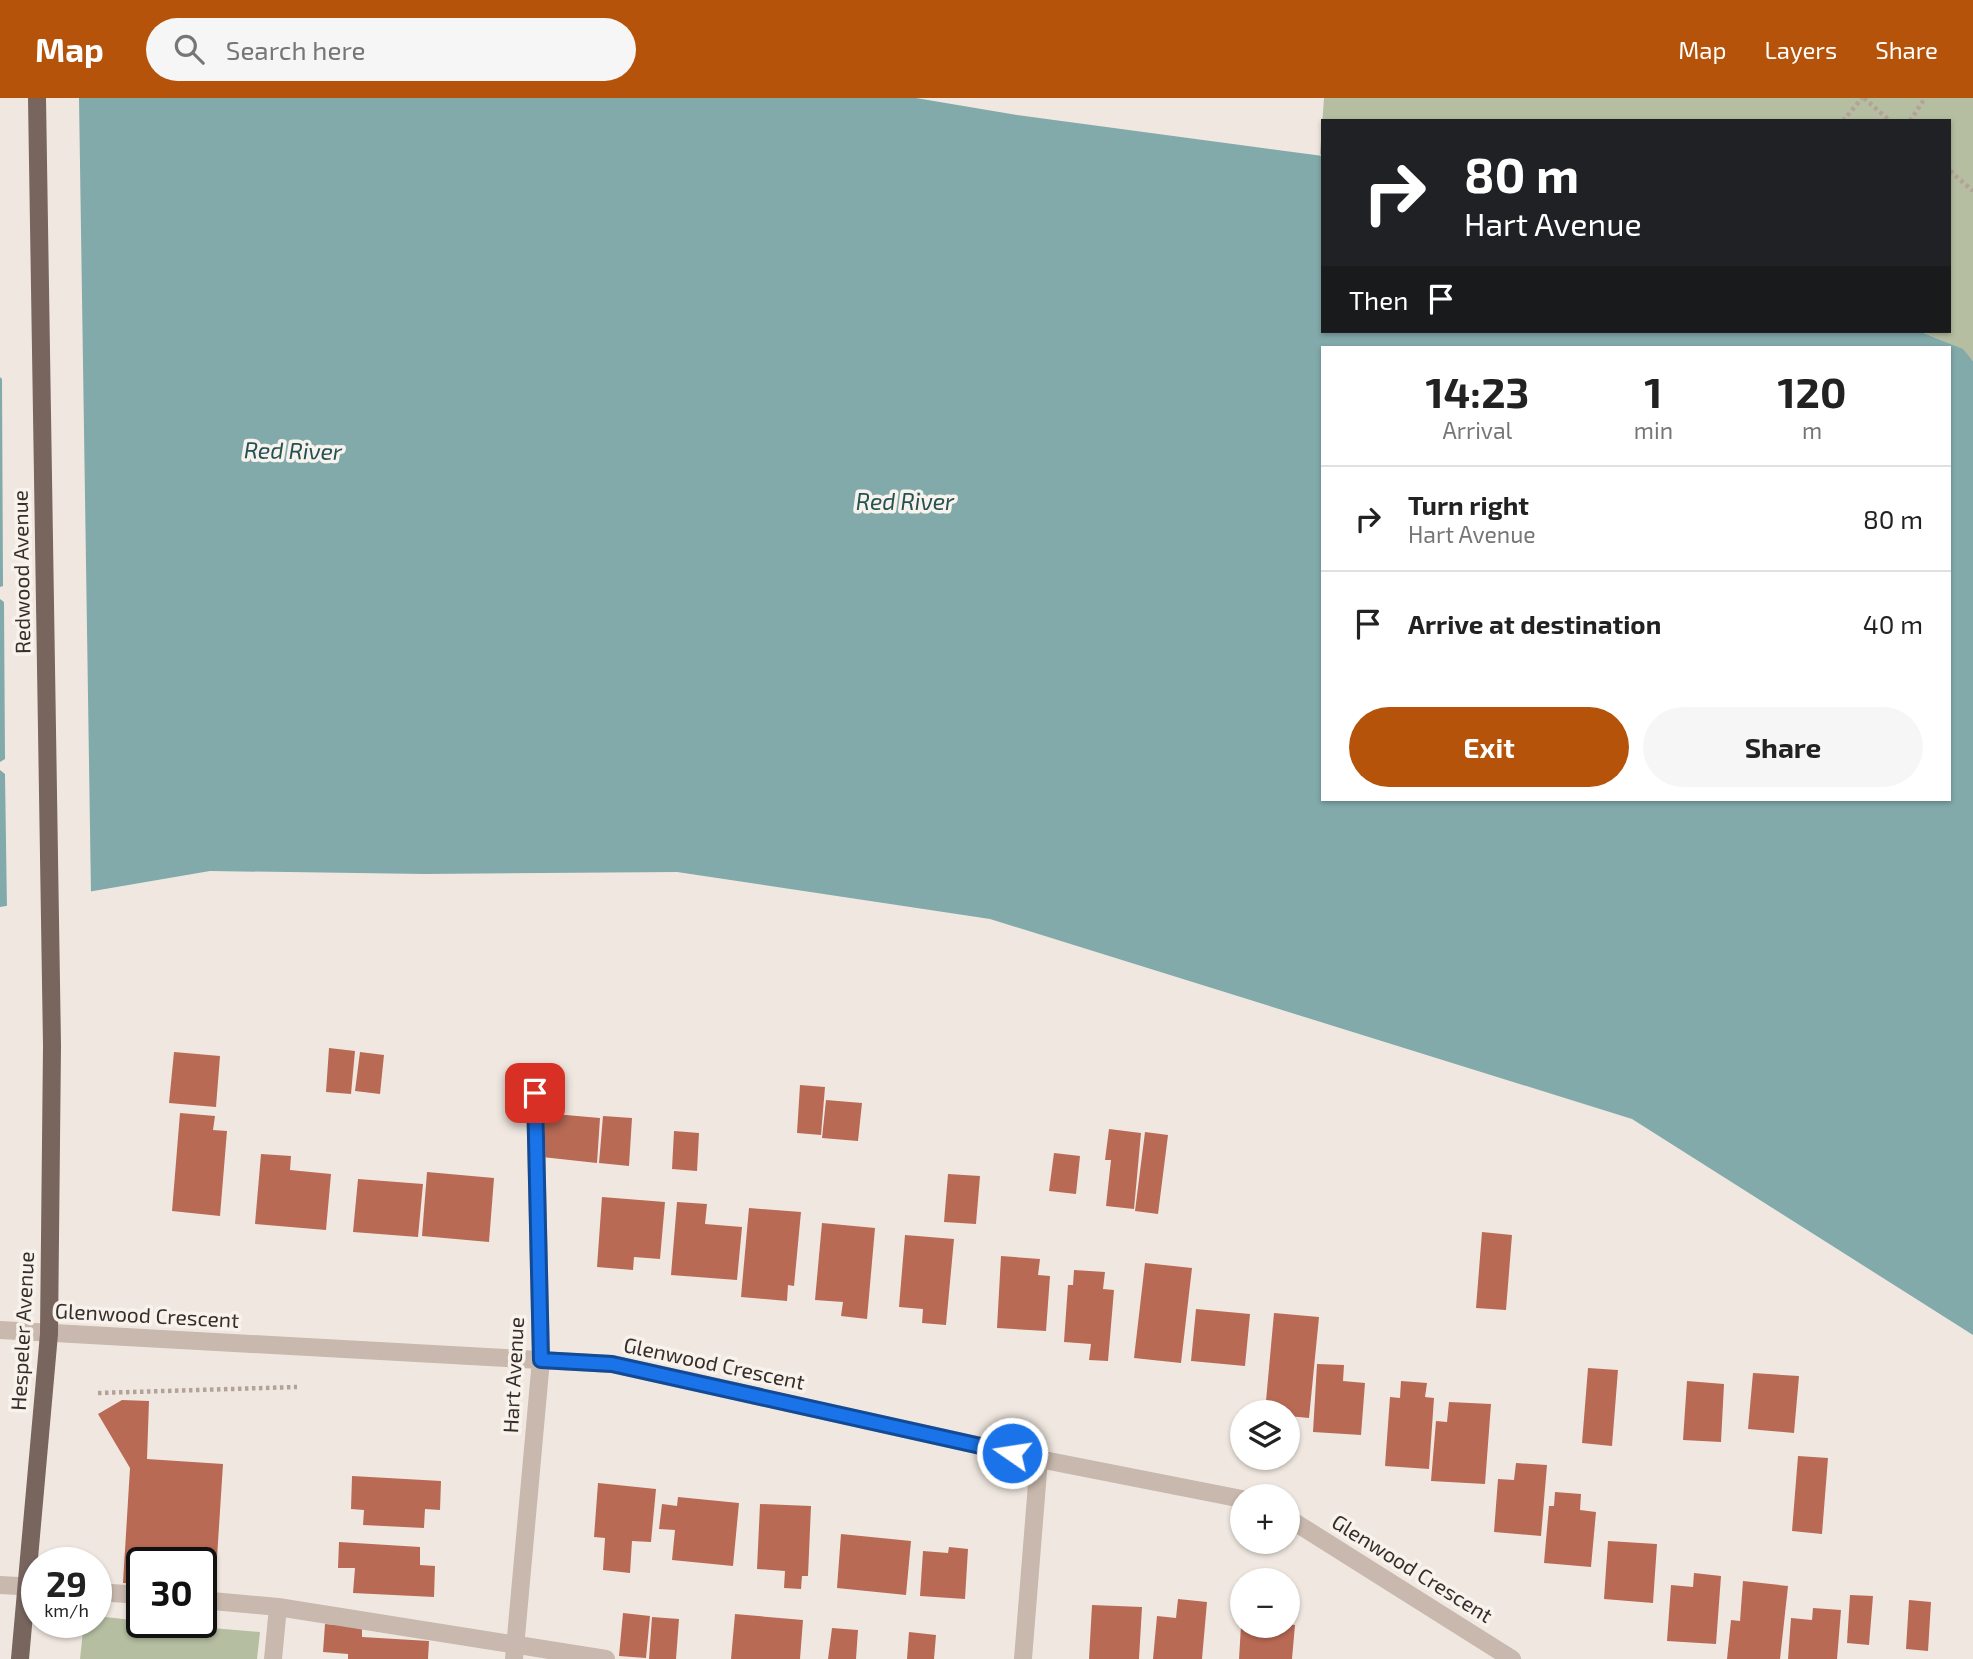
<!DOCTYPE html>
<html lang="en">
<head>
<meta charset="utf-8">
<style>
	:root { --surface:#fff; --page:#f6f6f6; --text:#222; --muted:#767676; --line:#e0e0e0; --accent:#b45309 }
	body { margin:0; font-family:"Exo 2",sans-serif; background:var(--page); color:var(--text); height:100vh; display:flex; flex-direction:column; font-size:26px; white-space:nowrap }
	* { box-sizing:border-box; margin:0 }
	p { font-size:23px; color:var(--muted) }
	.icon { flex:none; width:38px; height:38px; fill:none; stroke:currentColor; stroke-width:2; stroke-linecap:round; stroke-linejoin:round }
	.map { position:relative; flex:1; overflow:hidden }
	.details { position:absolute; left:1321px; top:248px; width:630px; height:455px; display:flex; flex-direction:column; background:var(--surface); border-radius:0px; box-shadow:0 2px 5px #0004 }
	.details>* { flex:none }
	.top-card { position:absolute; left:1321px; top:21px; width:630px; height:214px; border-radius:0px; box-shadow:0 2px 5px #0004; background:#202124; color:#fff; overflow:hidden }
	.controls { position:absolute; left:1230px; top:1302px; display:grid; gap:14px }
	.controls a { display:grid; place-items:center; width:70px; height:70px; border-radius:50%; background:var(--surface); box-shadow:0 2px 5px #0004; font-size:35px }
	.speed { position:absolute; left:21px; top:1449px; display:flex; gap:14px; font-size:35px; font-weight:700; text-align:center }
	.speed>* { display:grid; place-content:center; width:91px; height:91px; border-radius:50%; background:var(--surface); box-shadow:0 2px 5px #0004; line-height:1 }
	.speed small { font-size:18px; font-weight:400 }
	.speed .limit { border:4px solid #111; border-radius:10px; background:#fff; color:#111 }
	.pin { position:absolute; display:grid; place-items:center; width:60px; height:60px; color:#fff; margin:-30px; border-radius:14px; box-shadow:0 4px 10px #0006 }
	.me { position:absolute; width:77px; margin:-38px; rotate:283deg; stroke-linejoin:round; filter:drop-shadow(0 0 5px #0008) }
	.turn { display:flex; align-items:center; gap:24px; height:147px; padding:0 28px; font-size:32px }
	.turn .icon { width:91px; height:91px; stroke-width:2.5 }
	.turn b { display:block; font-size:49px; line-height:60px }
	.then { display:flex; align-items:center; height:66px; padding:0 28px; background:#0003; gap:14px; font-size:26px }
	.eta { display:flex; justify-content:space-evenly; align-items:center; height:119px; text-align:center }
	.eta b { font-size:42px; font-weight:700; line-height:49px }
	.action { display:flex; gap:14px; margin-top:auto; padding:14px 28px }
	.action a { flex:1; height:80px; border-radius:42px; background:var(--accent); color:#fff; font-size:28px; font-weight:700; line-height:80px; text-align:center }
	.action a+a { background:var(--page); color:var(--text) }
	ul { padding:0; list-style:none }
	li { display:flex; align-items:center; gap:21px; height:105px; padding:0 28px; border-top:2px solid var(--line) }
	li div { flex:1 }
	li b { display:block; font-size:26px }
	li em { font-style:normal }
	header { display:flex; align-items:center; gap:42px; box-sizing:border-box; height:98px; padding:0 35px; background:var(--accent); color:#fff }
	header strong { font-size:33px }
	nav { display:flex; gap:38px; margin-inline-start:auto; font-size:24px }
	.search { width:490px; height:63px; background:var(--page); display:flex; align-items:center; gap:18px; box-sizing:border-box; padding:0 24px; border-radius:38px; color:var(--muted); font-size:26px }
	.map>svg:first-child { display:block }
	.green { fill:#b5bea1 }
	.water { fill:#82aaab; fill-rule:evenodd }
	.pier { fill:#f0e8e0 }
	.building { fill:#b96a55 }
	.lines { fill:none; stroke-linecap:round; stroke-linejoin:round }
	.path { stroke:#b3a297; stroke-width:4.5; stroke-dasharray:3.5 3.5; stroke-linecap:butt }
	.minor { stroke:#c8b8ad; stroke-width:18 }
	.major { stroke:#77655e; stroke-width:18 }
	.route-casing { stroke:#114b97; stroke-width:18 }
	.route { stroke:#1a73e8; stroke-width:12 }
	.labels { text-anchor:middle; stroke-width:7; stroke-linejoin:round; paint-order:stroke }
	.street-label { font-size:21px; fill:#372e2b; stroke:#f8f2ec }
	.water-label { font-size:23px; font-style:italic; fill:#245254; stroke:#f8f2ec }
</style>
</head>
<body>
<header>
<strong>Map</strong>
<div class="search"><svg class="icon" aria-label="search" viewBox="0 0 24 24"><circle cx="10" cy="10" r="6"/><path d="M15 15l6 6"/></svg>Search here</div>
<nav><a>Map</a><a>Layers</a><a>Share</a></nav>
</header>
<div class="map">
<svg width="1973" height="1561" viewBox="0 0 1973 1561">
	<rect width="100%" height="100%" fill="#f0e8e0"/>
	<path class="green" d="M1324,0H1973V263L1962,251L1920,233H1950V23H1323V58L1320,56Z
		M96,1518L142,1523V1524L260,1534L257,1561H80L84,1524H96Z"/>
	<path class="water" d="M0,0H916L1017,17L1323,58V233H1919L1963,251L1973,263V1237L1632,1021L990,821L677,774L425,776L210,773L0,809ZM1323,250H1950V702H1323Z"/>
	<path class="pier" d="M0,0H79L91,797L7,812L5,676L0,672V664L5,661L4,504L0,501V489L3,488L2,281L0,279Z"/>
	<path class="building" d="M329,950L355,953L351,996L326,994Z
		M174,954L220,958L216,1009L169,1005Z
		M360,954L384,957L380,996L355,993Z
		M522,965L548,967L545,997L520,995Z
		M800,987L825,989L821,1037L797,1035Z
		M826,1002L862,1005L858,1043L822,1040Z
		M180,1015L215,1018L213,1032L227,1033L220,1118L172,1113Z
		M543,1015L600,1020L597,1065L542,1059Z
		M603,1018L632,1020L629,1068L599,1065Z
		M1109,1031L1141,1035L1134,1111L1106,1108L1111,1062H1105Z
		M674,1033L699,1035L697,1073L672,1071Z
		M1145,1034L1168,1037L1158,1116L1135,1113Z
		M1054,1055L1080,1058L1076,1096L1049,1093Z
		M261,1056L291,1058L290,1072L331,1076L326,1132L255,1126Z
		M427,1074L494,1080L489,1144L422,1138Z
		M948,1076L980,1078L976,1126L944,1124Z
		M358,1081L423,1086L418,1139L353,1134Z
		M602,1099L665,1104L660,1161L634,1159L633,1172L597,1169Z
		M677,1104L707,1106L705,1126L742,1129L737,1182L671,1177Z
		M749,1110L801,1114L794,1188L788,1187L787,1203L741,1199Z
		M822,1125L875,1130L867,1221L841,1218L843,1204L815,1202Z
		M1482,1134L1512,1137L1506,1212L1476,1210Z
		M905,1137L954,1141L946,1227L922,1225L923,1211L899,1209Z
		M1001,1158L1040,1161L1038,1177L1050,1178L1046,1233L997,1230Z
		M1145,1165L1192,1170L1181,1265L1134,1260Z
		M1074,1172L1105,1174L1103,1191L1114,1192L1108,1263L1089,1262L1091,1246L1064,1244L1068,1187H1073Z
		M1196,1211L1250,1216L1245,1268L1191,1263Z
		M1274,1215L1319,1219L1309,1320L1288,1318V1314H1265Z
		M1317,1266L1344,1267L1343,1283L1365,1285L1361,1337L1313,1334Z
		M1588,1270L1618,1272L1612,1348L1582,1345Z
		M1753,1275L1799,1278L1794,1335L1748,1331Z
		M1401,1283L1427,1285L1425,1299L1434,1300L1429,1371L1385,1368L1390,1299L1400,1300Z
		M1687,1283L1724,1286L1721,1344L1683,1342Z
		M122,1302L149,1303L147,1361L223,1366L215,1491L201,1490V1465H142V1486L123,1485L130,1370L98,1316Z
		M1449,1304L1491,1306L1485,1386L1431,1383L1436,1323L1447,1324Z
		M1798,1358L1828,1360L1822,1436L1792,1433Z
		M1516,1365L1547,1367L1541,1438L1494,1434L1498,1381L1514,1382Z
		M352,1378L441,1383L440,1412L425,1411L424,1430L363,1427L364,1412L351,1411Z
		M598,1385L656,1391L651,1444L632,1443L630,1475L603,1472L605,1440L594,1439Z
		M1555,1394L1581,1396L1580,1412L1596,1414L1591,1469L1544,1465L1549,1408H1554Z
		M678,1399L739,1405L733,1468L672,1462L675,1432L659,1431L662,1406L677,1408Z
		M760,1406L811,1408L808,1478H802L801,1491L784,1490L785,1473L757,1471Z
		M841,1436L911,1443L906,1497L837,1490Z
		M1608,1443L1657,1446L1653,1505L1604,1501Z
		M339,1444L420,1449V1467L435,1468L434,1499L353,1495L355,1470H338Z
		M949,1449L968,1451L965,1501L920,1498L923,1453L948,1455Z
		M1694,1475L1721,1478L1716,1546L1667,1543L1671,1487L1693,1489Z
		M1743,1483L1788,1488L1780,1561H1727L1731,1522L1740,1523Z
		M1850,1497L1873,1498L1869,1547L1847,1545Z
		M1178,1501L1207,1504L1202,1561H1153L1157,1518L1176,1520Z
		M1909,1502L1931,1504L1928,1553L1906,1551Z
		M1092,1507L1142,1509L1139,1561H1089Z
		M1813,1510L1841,1512L1837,1561H1788L1791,1520L1812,1522Z
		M623,1515L650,1518L646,1560L619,1558Z
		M735,1516L803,1522L800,1561H731Z
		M652,1519L679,1521L676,1561H649Z
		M325,1526L362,1529V1539L429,1543L428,1561H348V1556L323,1554Z
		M1288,1526L1295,1527L1292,1561H1239L1241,1528H1288Z
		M832,1530L858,1532L856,1561H828Z
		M909,1534L936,1537L934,1561H907Z"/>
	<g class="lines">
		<path class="path" d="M1864,0L1890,23
			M1843,23L1862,0
			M1910,23L1925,0
			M1950,73L1973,93
			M98,1295L297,1289"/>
		<path class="minor" d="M0,1232L612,1266L1039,1361L1242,1401
			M1288,1420L1512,1561
			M0,1487L37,1489
			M96,1494L142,1497
			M201,1502L278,1509L606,1561
			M273,1561L278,1509
			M514,1561L541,1262L535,995
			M1023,1561L1039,1361"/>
		<path class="major" d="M20,1561L49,1236L52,948L37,0"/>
	</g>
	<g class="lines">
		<defs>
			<path id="route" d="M535,995L541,1262L612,1266L1012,1355"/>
		</defs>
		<use href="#route" class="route-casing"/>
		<use href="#route" class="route"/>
	</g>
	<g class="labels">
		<g class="street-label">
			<text transform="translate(22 474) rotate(-91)" y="7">Redwood Avenue</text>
			<text transform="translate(147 1218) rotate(3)" y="7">Glenwood Crescent</text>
			<text transform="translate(23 1233) rotate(-87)" y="7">Hespeler Avenue</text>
			<text transform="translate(714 1266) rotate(12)" y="7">Glenwood Crescent</text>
			<text transform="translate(514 1277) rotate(-87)" y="7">Hart Avenue</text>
			<text transform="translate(1412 1471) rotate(32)" y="7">Glenwood Crescent</text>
		</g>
		<g class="water-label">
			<text transform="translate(293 353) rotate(1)" y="8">Red River</text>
			<text x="905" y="412">Red River</text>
		</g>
	</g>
</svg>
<div class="controls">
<a><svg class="icon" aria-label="layers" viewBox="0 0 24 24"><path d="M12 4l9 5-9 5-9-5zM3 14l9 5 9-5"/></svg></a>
<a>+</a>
<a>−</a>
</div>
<div class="speed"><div>29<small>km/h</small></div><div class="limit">30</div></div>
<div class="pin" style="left:535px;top:995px;background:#d93025"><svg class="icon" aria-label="arrive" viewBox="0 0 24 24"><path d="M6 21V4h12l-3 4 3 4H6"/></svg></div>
<svg class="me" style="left:1012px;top:1355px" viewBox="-20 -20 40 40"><circle r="17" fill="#1a73e8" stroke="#fff" stroke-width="3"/><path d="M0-11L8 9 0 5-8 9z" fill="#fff"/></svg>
<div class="top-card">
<div class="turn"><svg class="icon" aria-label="right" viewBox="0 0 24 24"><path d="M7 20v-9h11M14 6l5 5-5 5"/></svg><div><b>80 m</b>Hart Avenue</div></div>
<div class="then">Then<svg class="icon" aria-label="arrive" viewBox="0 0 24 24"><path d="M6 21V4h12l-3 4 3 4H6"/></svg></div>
</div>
<section class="details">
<div class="eta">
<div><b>14:23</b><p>Arrival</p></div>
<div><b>1</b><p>min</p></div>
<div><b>120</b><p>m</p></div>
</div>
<ul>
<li><svg class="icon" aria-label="right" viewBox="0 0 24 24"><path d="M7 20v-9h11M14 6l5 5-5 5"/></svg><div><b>Turn right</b><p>Hart Avenue</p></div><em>80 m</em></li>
<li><svg class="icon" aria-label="arrive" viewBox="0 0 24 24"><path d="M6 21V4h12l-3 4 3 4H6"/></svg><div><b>Arrive at destination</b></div><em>40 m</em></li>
</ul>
<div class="action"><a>Exit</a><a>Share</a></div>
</section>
</div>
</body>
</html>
